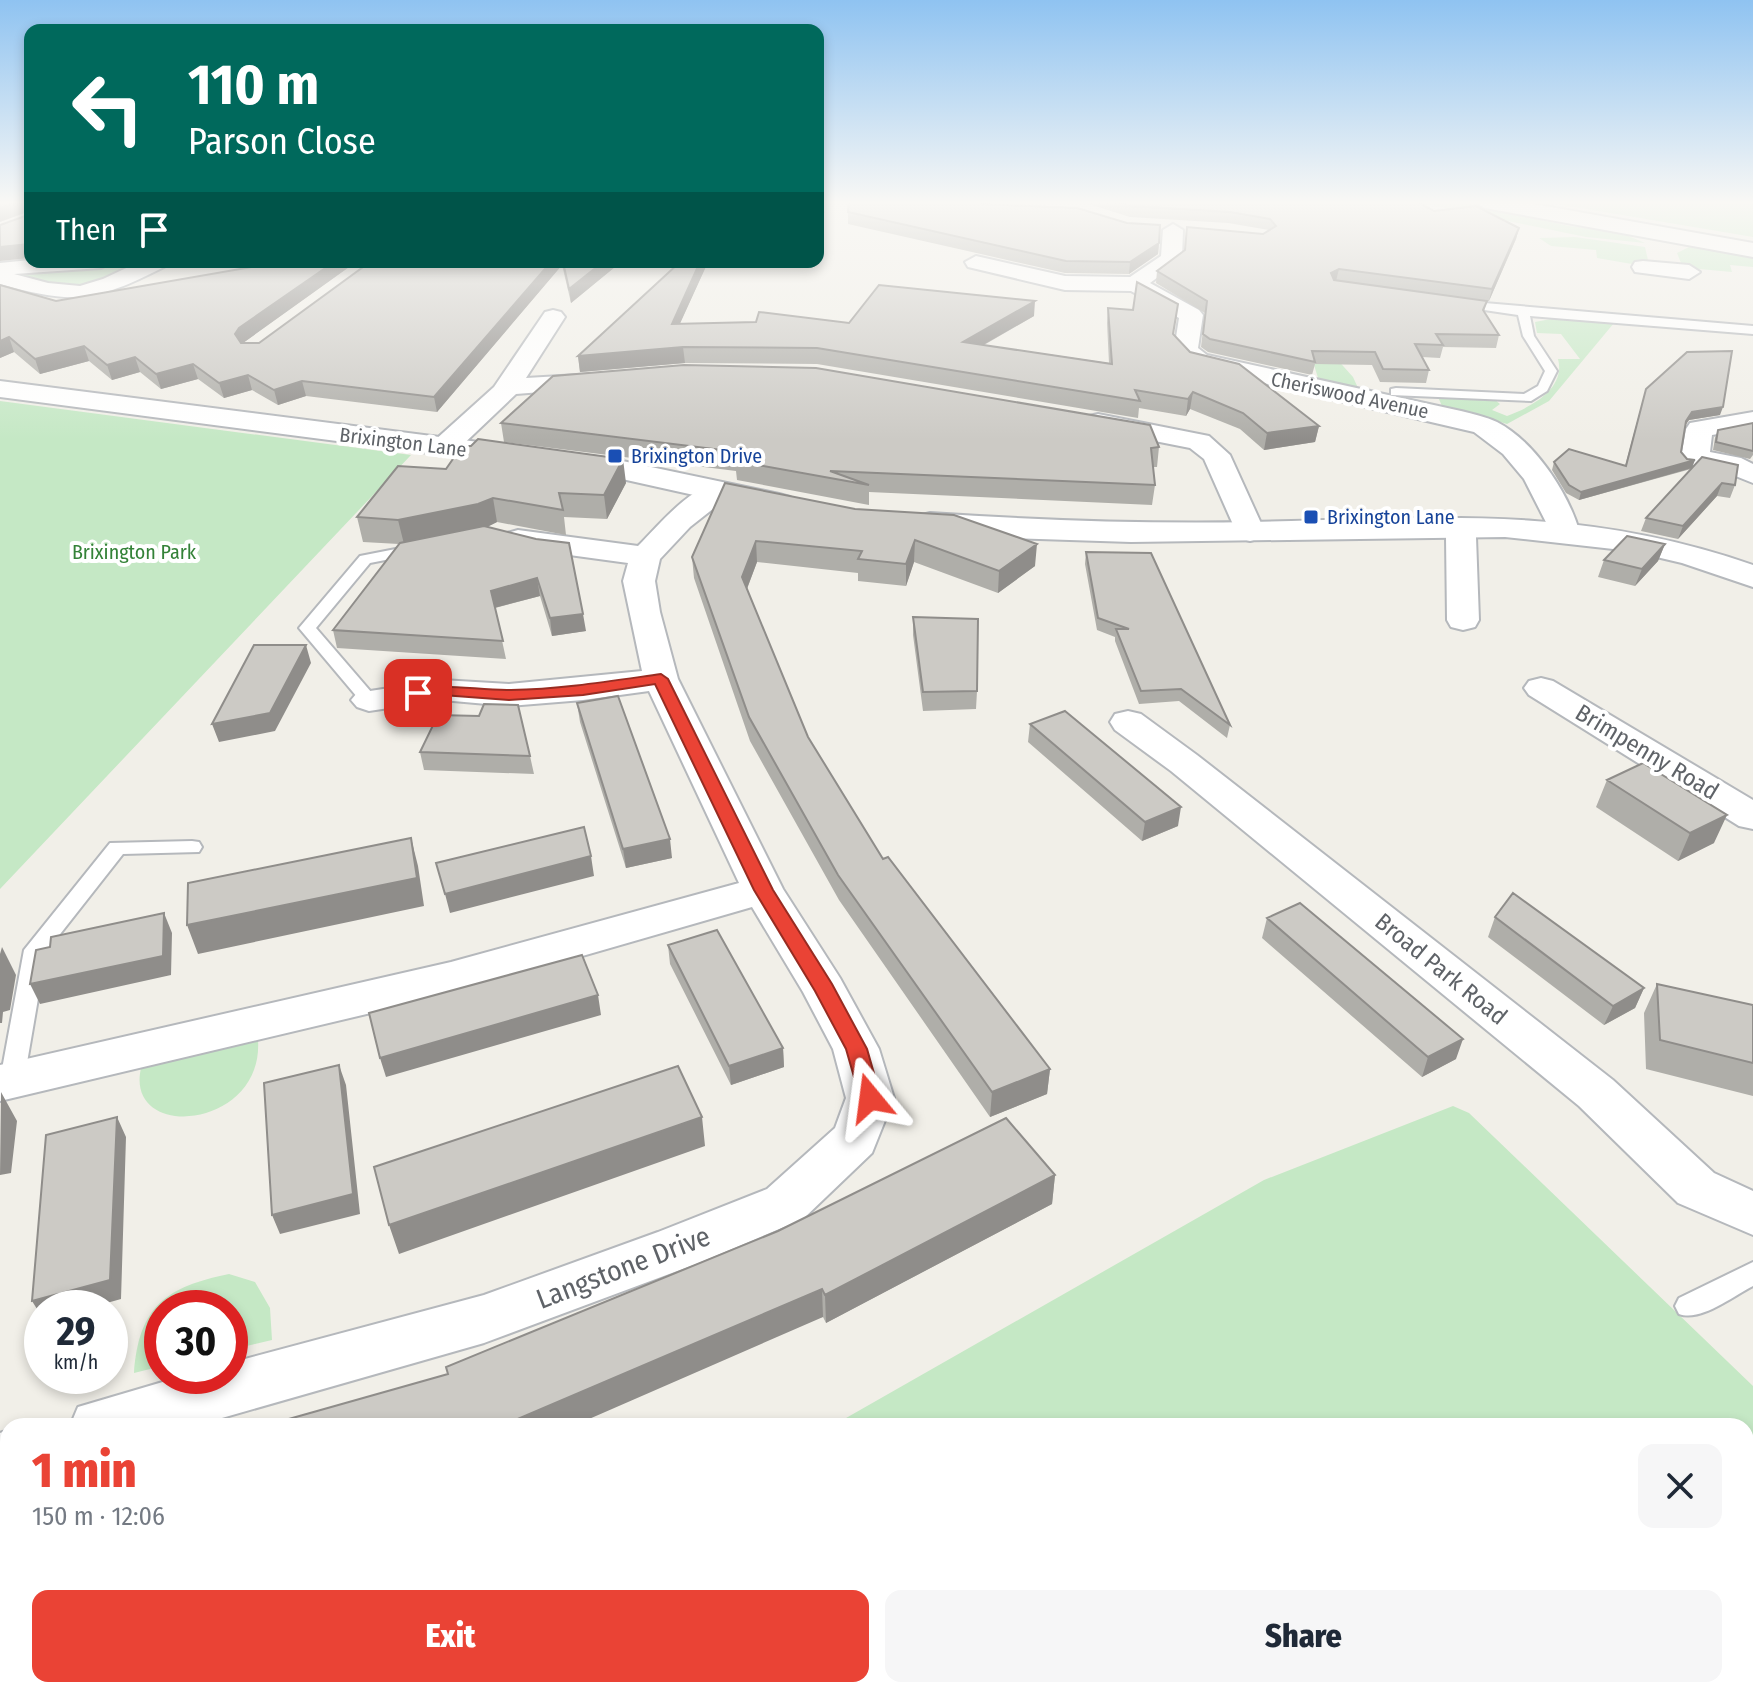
<!DOCTYPE html>
<html lang="en">
<head>
<meta charset="utf-8">
<style>
	:root { --surface:#fff; --page:#f6f6f7; --text:#1f2937; --muted:#747a83; --accent:#ea4335 }
	body { margin:0; font-family:"Fira Sans Condensed",sans-serif; background:var(--page); color:var(--text); height:100vh; display:flex; flex-direction:column; font-size:30px; white-space:nowrap }
	* { box-sizing:border-box; margin:0 }
	p { font-size:26px; color:var(--muted) }
	.icon { flex:none; width:44px; height:44px; fill:none; stroke:currentColor; stroke-width:2; stroke-linecap:round; stroke-linejoin:round }
	.map { position:relative; flex:1; overflow:hidden }
	.drawer { position:absolute; left:0px; top:1418px; width:1754px; height:280px; display:flex; flex-direction:column; background:var(--surface); border-radius:24px 24px 0 0; box-shadow:0 4px 12px #0003 }
	.drawer>* { flex:none }
	.hud { position:absolute; left:24px; top:24px; width:800px; height:244px; border-radius:16px; box-shadow:0 4px 12px #0003; background:#00695c; color:#fff; overflow:hidden }
	.speed { position:absolute; left:24px; top:1290px; display:flex; gap:16px; font-size:40px; font-weight:700; text-align:center }
	.speed>* { display:grid; place-content:center; width:104px; height:104px; border-radius:50%; background:var(--surface); box-shadow:0 4px 12px #0003; line-height:1 }
	.speed small { font-size:20px; font-weight:400 }
	.speed .limit { border:12px solid #d22; background:#fff; color:#111 }
	.pin { position:absolute; display:grid; place-items:center; width:68px; height:68px; color:#fff; margin:-34px; border-radius:16px; box-shadow:0 4px 12px #0006 }
	.me { position:absolute; width:88px; margin:-44px; rotate:344deg; stroke-linejoin:round; filter:drop-shadow(0 0 6px #0008) }
	.turn { display:flex; align-items:center; gap:28px; height:168px; padding:0 32px; font-size:36px }
	.turn .icon { width:104px; height:104px; stroke-width:2.5 }
	.turn b { display:block; font-size:56px; line-height:68px }
	.then { display:flex; align-items:center; height:76px; padding:0 32px; background:#0003; gap:16px; font-size:30px }
	.round { display:grid; place-items:center; flex:none; width:84px; height:84px; border-radius:16px; background:var(--page) }
	.head { display:flex; align-items:center; justify-content:space-between; height:136px; padding:0 32px }
	h1 { font-size:48px; font-weight:800; line-height:60px; color:var(--accent) }
	.button { display:flex; gap:16px; margin-top:auto; padding:16px 32px }
	.button a { flex:1; height:92px; border-radius:16px; background:var(--accent); color:#fff; font-size:32px; font-weight:800; line-height:92px; text-align:center }
	.button a+a { background:var(--page); color:var(--text) }
	.map>svg:first-child { display:block }
	.green { fill:#c5e8c5 }
	.lines { fill:none; stroke-linecap:round; stroke-linejoin:round }
	.service-casing { stroke:#b5b8bc; stroke-width:4 }
	.minor-casing { stroke:#b5b8bc; stroke-width:4 }
	.tertiary-casing { stroke:#b5b8bc; stroke-width:4 }
	.service { fill:#fff; fill-rule:evenodd }
	.minor { fill:#fff; fill-rule:evenodd }
	.tertiary { fill:#fff; fill-rule:evenodd }
	.wall { fill:#afaea9 }
	.shaded-wall { fill:#8f8d8a }
	.building { fill:#cccac5; stroke:#8f8d8a; stroke-width:2 }
	.route { fill:#ea4335; stroke:#982c22; stroke-width:2 }
	.transit-dot { fill:#1a4fb4; stroke:#fff; stroke-width:3 }
	.labels { text-anchor:middle; stroke-width:8; stroke-linejoin:round; paint-order:stroke }
	.far-street-label { font-size:20px; fill:#5f6368; stroke:#fff }
	.far-transit-label { font-size:20px; fill:#164399; stroke:#fff; text-anchor:start }
	.far-park-label { font-size:20px; fill:#348238; stroke:#fff }
	.street-label { font-size:24px; fill:#5f6368; stroke:#fff }
	.near-street-label { font-size:28px; fill:#5f6368; stroke:#fff }
</style>
</head>
<body>
<div class="map">
<svg width="1753" height="1698" viewBox="0 0 1753 1698">
	<rect width="100%" height="100%" fill="#f1efe8"/>
	<path class="green" d="M1416,202H1459L1569,226L1619,232L1645,243L1586,237Z
		M1545,202H1753V237Z
		M1575,237L1645,247L1648,260L1632,264L1597,258L1596,250L1551,246L1539,238Z
		M1689,247L1753,256V267L1730,265L1732,272L1699,269L1681,263L1677,253Z
		M126,264L137,265C82,293 77,294 17,277L33,272Z
		M1299,317L1353,377L1358,388L1442,406L1438,397L1494,399L1500,404L1492,410L1507,416C1531,407 1566,389 1558,359H1580L1561,334L1537,333L1535,322L1556,318L1614,323L1549,401L1507,424L1458,409L1455,411L1319,381Z
		M0,401L411,455L0,889Z
		M258,1040C264,1130 124,1142 141,1068Z
		M1453,1106L1469,1113L1753,1386V1698H304L320,1690H1746V1426H832L1264,1180Z
		M229,1274L255,1282L270,1308L272,1340L230,1350V1308H162V1366L134,1373C139,1306 166,1287 229,1274Z"/>
	<g class="lines">
		<defs>
			<path id="service" d="M818,207L823,212L818,215Z
				M1461,301L1753,326V334L1530,316L1534,336L1557,371L1547,391L1531,401L1391,395V389L1396,388L1524,394L1538,386L1545,371L1523,336L1518,315L1457,306V302Z
				M416,545L421,547V553L370,563L316,628L378,700L375,704H363L299,628L360,556Z
				M192,841L199,842L202,847L199,852L123,854L46,952L24,1080L20,1086L12,1089L4,1086L0,1080L24,950L110,843Z
				M1753,1262V1286C1733,1296 1701,1322 1679,1314L1675,1306L1679,1298Z"/>
			<path id="minor" d="M1173,224L1183,230L1182,259L1150,283L1199,310L1203,315L1198,348L1207,355L1461,411C1473,414 1486,417 1497,422C1534,441 1567,491 1579,530L1575,536L1564,539L1553,536L1524,479L1503,454L1474,432L1190,366L1174,350L1179,318L1131,291L1065,290L968,267L965,262L976,256L1065,276L1130,277L1161,256L1163,230Z
				M30,260L112,262L101,268L14,274L48,283L80,286L103,279L139,262H167L164,267C95,302 75,305 0,284V263Z
				M1643,261L1689,265L1700,272L1689,279L1635,272L1632,267L1635,262Z
				M553,310L561,312L565,317L526,378L595,374L604,377L608,382L604,387L516,394L454,453H434L430,447L434,441L494,387L545,312Z
				M1753,412V428L1712,435L1710,452L1741,458L1753,464V483L1723,471L1685,464L1681,458L1686,429L1690,423Z
				M1098,414L1209,436L1230,455L1265,532L1261,538L1250,541L1239,538L1204,459L1190,448L1089,428L1085,422L1089,416Z
				M718,482L728,485L732,491L728,497L690,527L660,559L655,581L660,612L678,679L783,889L840,978L879,1049L894,1098L872,1153L803,1219L696,1264L484,1343L194,1426H70L78,1407L183,1376H230V1363L484,1295L658,1232L767,1189L835,1128L846,1098L833,1049L803,992L752,907L451,994L0,1101V1065L451,962L739,883L649,691L583,700L509,706L442,700L369,711L357,707L351,700L357,693L442,680L509,684L642,671L623,581L628,563L518,548L507,545L503,539L507,533L518,530L638,546C660,524 687,490 718,482Z
				M1456,519L1467,522L1476,537L1479,620L1475,627L1463,630L1451,627L1447,620L1446,537L1441,528L1445,522Z
				M1541,678L1553,681L1753,800V829L1739,826L1529,695L1524,688L1529,681Z
				M1128,711L1141,714L1197,755L1613,1080L1714,1173L1753,1191V1235L1678,1203L1579,1106L1171,771L1115,730L1110,722L1115,714Z
				M8,1430V1486L0,1489V1433Z"/>
			<path id="tertiary" d="M1474,202H1522L1753,243V257L1485,208Z
				M0,381L613,459L779,494L790,497L795,504L790,511L779,514L613,477L0,397Z
				M930,513C1037,520 1144,524 1251,522C1429,518 1580,504 1753,565V587L1682,563L1631,551L1505,537L1131,542L1010,538L918,530L914,523L918,516Z"/>
		</defs>
		<use href="#service" class="service-casing"/>
		<use href="#minor" class="minor-casing"/>
		<use href="#tertiary" class="tertiary-casing"/>
		<use href="#service" class="service"/>
		<use href="#minor" class="minor"/>
		<use href="#tertiary" class="tertiary"/>
	</g>
	<path class="wall" d="M1082,202H1418L1434,211L1519,228L1516,239L1489,301H1487L1484,312L1499,335L1496,348L1443,347L1440,358L1422,357L1429,370L1426,383L1380,382L1372,365L1315,364L1312,375L1208,352L1201,347L1205,313L1156,283L1157,271L1263,234L1269,230L1228,223L1130,217Z
		M984,204L1159,243L1158,254L1129,274L1065,273L848,224V212Z
		M205,262H356L243,343H259L370,262H621L571,303L562,265L437,412L306,396L278,405L252,390L224,398L198,379L161,389L140,372L112,380L89,361L40,374L14,352L0,358V285L56,301L252,267Z
		M680,262H708L680,323H849L1034,316L984,345L1109,363L1107,323L1108,308L1173,334L1190,352L1319,426L1315,442L1264,450L1240,429L1190,409L1186,416L1139,408L1138,418L817,364L685,363L580,372L578,356Z
		M1644,396L1720,415L1689,420L1685,426L1681,452L1693,467L1735,485L1730,498L1717,496L1678,539L1641,531L1646,518L1691,469L1579,500L1566,493L1552,470L1554,462L1625,466Z
		M501,423L1159,447L1157,467H1153L1155,485L1152,505L869,492V505L737,480L736,471L504,442Z
		M1753,423V455L1750,459L1713,450L1715,438L1718,430Z
		M398,466L626,483L607,519L564,517L566,535L497,522L487,527L586,631L552,636L540,596L495,608L506,659L337,648L333,630L399,544L363,542L357,517Z
		M725,483L1035,566L998,593L914,562L906,586L858,581V573L757,562L747,589L808,737L883,859L1050,1069L1047,1094L990,1117L839,900L750,741L694,578L692,557Z
		M1665,544L1658,561L1635,586L1598,577L1604,560Z
		M1086,552L1230,725L1227,738L1179,701L1139,704L1115,641V637L1097,630L1085,564Z
		M913,617L977,691L976,709L923,711L913,635Z
		M577,703L672,858L626,868L580,722Z
		M1030,724L1178,826L1142,841L1028,742Z
		M420,752L530,756L534,774L424,770Z
		M1607,780L1714,843L1678,861L1596,807Z
		M1495,917L1644,988L1635,1008L1604,1025L1488,937Z
		M1267,918L1456,1059L1422,1077L1262,938Z
		M668,945L783,1048L784,1067L731,1085L670,964Z
		M1657,984L1753,1005V1096L1646,1069L1644,1013Z
		M1055,1175L1052,1204L826,1323L823,1317L448,1374Z"/>
	<path class="shaded-wall" d="M16,202H29L30,211L0,222V208Z
		M1519,228L1516,239L1489,301L1492,289Z
		M1159,243L1158,254L1129,274L1130,262Z
		M30,244V258L0,261V247Z
		M334,262H356L243,343L239,348L235,334L239,328Z
		M551,262H562V265L437,412L434,397Z
		M603,262H621L571,303L569,289Z
		M700,262H708L673,339L672,324Z
		M1339,269L1336,281L1329,285L1331,273Z
		M1035,301L1034,316L962,357L963,342Z
		M9,337L14,352L0,358V341Z
		M84,346L89,361L40,374L35,359Z
		M683,347L685,363L580,372L578,356Z
		M135,357L140,372L112,380L107,365Z
		M193,364L198,379L161,389L156,374Z
		M248,375L252,390L224,398L219,383Z
		M302,381L306,396L278,405L274,390Z
		M1193,392L1190,409L1186,416L1188,399Z
		M1723,407L1720,415L1689,420L1683,428L1686,421L1692,412Z
		M1319,426L1315,442L1264,450L1267,433Z
		M623,459L626,483L607,519L604,495Z
		M1695,460L1692,468L1579,500L1581,492Z
		M1722,483L1717,496L1678,539L1683,526Z
		M493,498L497,522L483,529L404,544L398,520Z
		M915,540L914,562L906,586V564Z
		M756,541L757,562L743,599L742,577Z
		M1037,544L1035,566L998,593L999,571Z
		M1665,544L1658,561L1635,586L1642,569Z
		M537,578L540,596L494,608L491,591Z
		M583,614L586,631L552,636L550,618Z
		M306,645L311,663L275,731L219,742L212,724Z
		M1181,807L1178,826L1142,841L1145,822Z
		M1727,815L1714,843L1678,861L1690,833Z
		M411,838L418,866L424,906L198,954L187,925Z
		M670,839L672,858L626,868L623,849Z
		M591,856L594,876L450,913L445,894Z
		M164,913L172,933L171,975L40,1004L30,984Z
		M2,947L16,975L10,1010L3,1012L2,1023H0V954Z
		M1644,988L1635,1008L1604,1025L1613,1006Z
		M598,995L601,1015L386,1077L380,1058Z
		M1463,1039L1456,1059L1422,1077L1428,1057Z
		M783,1048L784,1067L731,1085L729,1066Z
		M339,1065L346,1085L360,1214L280,1234L272,1215Z
		M1050,1069L1047,1094L990,1117L992,1092Z
		M1,1092L17,1121L11,1173L0,1175Z
		M117,1117L126,1137L121,1299L89,1308H42V1317L32,1301Z
		M702,1117L705,1146L399,1254L389,1225Z
		M1055,1175L1052,1204L826,1323L825,1295Z
		M822,1289L823,1317L573,1426H501Z
		M8,1599V1631L0,1634V1601Z"/>
	<path class="building" d="M0,202H16L0,208Z
		M27,202H30V244L0,247V225L28,215Z
		M849,202H981L984,204L1077,208L1127,223L1160,225L1159,243L1130,262L1066,261L848,212Z
		M1119,202H1418L1434,211L1476,206L1519,228L1492,289L1339,269L1331,273L1334,280L1487,301L1483,310L1499,335L1436,334L1443,345L1415,344L1429,370L1383,369L1375,352L1312,351L1315,362L1210,339L1203,334L1207,301L1157,271L1185,250L1187,227L1263,234L1276,226L1270,219L1230,212L1131,206Z
		M281,262H334L239,328L235,334L241,343H259L370,262H551L434,397L302,381L274,390L248,375L219,383L193,364L156,374L135,357L107,365L84,346L35,359L9,337L0,341V285L56,301Z
		M563,262H603L569,289Z
		M680,262H700L672,324L756,322L759,312L849,323L879,285L1035,301L963,342L1112,364L1108,308L1133,310L1137,282L1178,304L1173,334L1190,352L1239,364L1319,426L1267,433L1243,413L1193,392L1188,399L1135,390L1140,401L817,348L683,347L578,356Z
		M1732,351L1723,407L1692,412L1686,421L1681,452L1687,459L1695,460L1581,492L1569,485L1554,462L1569,449L1626,466L1646,389L1687,352Z
		M684,365L816,368L1150,425L1159,447L1151,448L1155,485L830,471L869,485L735,461L739,452L501,423L553,376Z
		M1753,423V451L1716,442L1718,430Z
		M478,439L623,459L604,495L559,493L563,510L493,498L478,504L398,520L357,517L398,466L446,469L462,446H471Z
		M1702,457L1738,465L1735,485L1722,483L1683,526L1646,518Z
		M725,483L855,509L954,515L1037,544L999,571L915,540L906,564L858,559L862,551L756,541L742,577L808,737L883,859L888,857L1050,1069L992,1092L838,875L749,717L692,557Z
		M484,526L536,539L569,543L583,614L550,618L537,578L491,591L503,641L333,630L400,543Z
		M1627,536L1665,544L1642,569L1604,560Z
		M1086,552L1151,553L1230,725L1181,689L1141,691L1116,629H1129L1098,618Z
		M913,617L978,619L977,691L923,692Z
		M254,645H306L270,713L212,724Z
		M618,696L670,839L623,849L577,703Z
		M484,704L518,705L530,756L420,752L438,715L479,716Z
		M1065,711L1181,807L1145,822L1030,724Z
		M1643,763L1727,815L1690,833L1607,780Z
		M584,827L591,856L445,894L436,863Z
		M411,838L417,878L187,925L188,883Z
		M1513,893L1644,988L1613,1006L1495,917Z
		M1300,903L1463,1039L1428,1057L1267,918Z
		M164,913L163,956L30,984L36,950L50,947L51,937Z
		M717,930L783,1048L729,1066L668,945Z
		M582,955L598,995L380,1058L369,1013Z
		M1657,984L1753,1005V1063L1660,1040Z
		M339,1065L353,1194L272,1215L264,1083Z
		M678,1066L702,1117L389,1225L374,1167Z
		M117,1117L110,1280L32,1301L46,1135Z
		M1006,1118L1055,1175L825,1295L822,1289L501,1426H264L448,1374L446,1367L778,1231Z
		M8,1521V1599L0,1601V1523Z"/>
	<linearGradient id="sky" x2="0" y2="1"><stop stop-color="#8fc3f1"/><stop offset="0.46" stop-color="#f9f8f5"/><stop offset="1" stop-color="#f9f8f5" stop-opacity="0"/></linearGradient>
	<rect width="1753" height="440" fill="url(#sky)"/>
	<path class="route" d="M661,674L668,679L773,890L832,984L867,1049L881,1098L878,1104L870,1106L863,1104L860,1098L846,1049L815,991L754,890L655,684L583,695L509,700L442,695L418,698L410,693L412,690C446,682 478,691 511,690C562,689 611,681 661,674Z"/>
	<g class="transit-dot">
		<rect x="607" y="448" width="16" height="16" rx="4"/>
		<rect x="1303" y="509" width="16" height="16" rx="4"/>
	</g>
	<g class="labels">
		<g class="far-street-label">
			<text transform="translate(1350 395) rotate(12)" y="7">Cheriswood Avenue</text>
			<text transform="translate(403 442) rotate(7)" y="7">Brixington Lane</text>
		</g>
		<g class="far-transit-label">
			<text x="631" y="463">Brixington Drive</text>
			<text x="1327" y="524">Brixington Lane</text>
		</g>
		<g class="far-park-label">
			<text x="134" y="559">Brixington Park</text>
		</g>
		<g class="street-label">
			<text transform="translate(1647 752) rotate(31)" y="8">Brimpenny Road</text>
			<text transform="translate(1441 969) rotate(39)" y="8">Broad Park Road</text>
		</g>
		<g class="near-street-label">
			<text transform="translate(623 1267) rotate(-21)" y="10">Langstone Drive</text>
		</g>
	</g>
</svg>
<div class="speed"><div>29<small>km/h</small></div><div class="limit">30</div></div>
<div class="pin" style="left:418px;top:693px;background:#d93025"><svg class="icon" aria-label="arrive" viewBox="0 0 24 24"><path d="M6 21V4h12l-3 4 3 4H6"/></svg></div>
<svg class="me" style="left:870px;top:1098px" viewBox="-20 -20 40 40"><path d="M0-17L14 15 0 8-14 15z" fill="#ea4335" stroke="#fff" stroke-width="4"/></svg>
<div class="hud">
<div class="turn"><svg class="icon" aria-label="left" viewBox="0 0 24 24"><path d="M17 20v-9H6M10 6l-5 5 5 5"/></svg><div><b>110 m</b>Parson Close</div></div>
<div class="then">Then<svg class="icon" aria-label="arrive" viewBox="0 0 24 24"><path d="M6 21V4h12l-3 4 3 4H6"/></svg></div>
</div>
<section class="drawer">
<div class="head"><div><h1>1 min</h1><p>150 m · 12:06</p></div><a class="round"><svg class="icon" aria-label="close" viewBox="0 0 24 24"><path d="M6 6l12 12M18 6L6 18"/></svg></a></div>
<div class="button"><a>Exit</a><a>Share</a></div>
</section>
</div>
</body>
</html>
